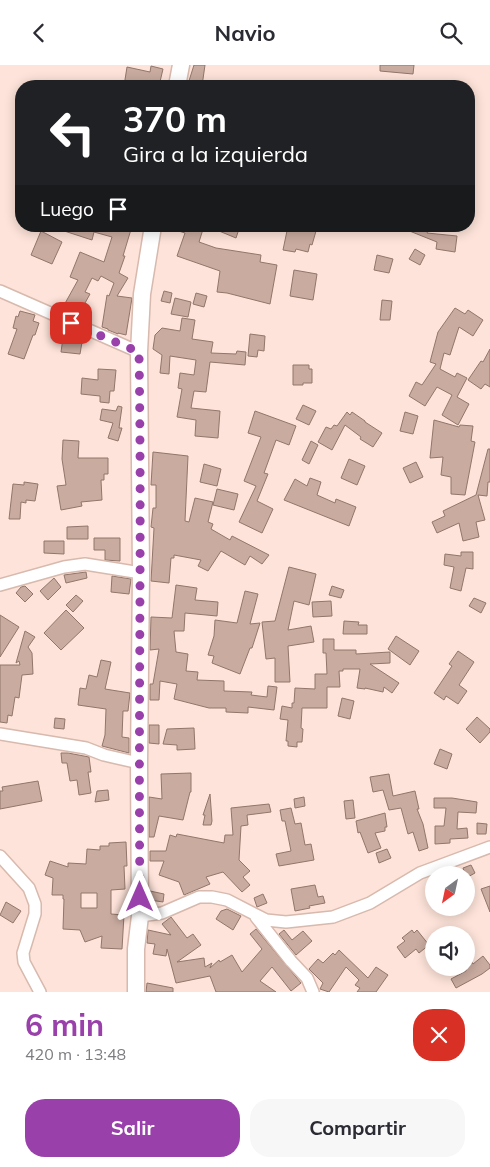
<!DOCTYPE html>
<html lang="es">
<head>
<meta charset="utf-8">
<style>
	:root { --surface:#fff; --page:#f7f7f7; --text:#2b2b33; --muted:#7c7c81; --accent:#9940ab }
	body { margin:0; font-family:Mulish,sans-serif; background:var(--page); color:var(--text); height:100vh; display:flex; flex-direction:column; font-size:19px; white-space:nowrap }
	* { box-sizing:border-box; margin:0 }
	p { font-size:16px; color:var(--muted) }
	.icon { flex:none; width:28px; height:28px; fill:none; stroke:currentColor; stroke-width:2; stroke-linecap:round; stroke-linejoin:round }
	.map { position:relative; height:927px; overflow:hidden }
	.drawer { display:flex; flex-direction:column; background:var(--surface); flex:1 }
	.drawer>* { flex:none }
	.banner { position:absolute; left:15px; top:15px; width:460px; height:152px; border-radius:20px; box-shadow:0 2px 12px #0003; background:#202124; color:#fff; overflow:hidden }
	.needle { width:32px; rotate:213deg }
	.controls { position:absolute; left:425px; top:801px; display:grid; gap:10px }
	.controls a { display:grid; place-items:center; width:50px; height:50px; border-radius:50%; background:var(--surface); box-shadow:0 2px 12px #0003; font-size:25px }
	.pin { position:absolute; display:grid; place-items:center; width:42px; height:42px; color:#fff; margin:-21px; border-radius:10px; box-shadow:0 2px 8px #0006 }
	.me { position:absolute; width:55px; margin:-28px; rotate:0deg; stroke-linejoin:round; filter:drop-shadow(0 0 4px #0008) }
	.turn { display:flex; align-items:center; gap:18px; height:105px; padding:0 25px; font-size:22px }
	.turn .icon { width:65px; height:65px; stroke-width:2.5 }
	.turn b { display:block; font-size:35px; line-height:42px }
	.then { display:flex; align-items:center; height:48px; padding:0 25px; background:#0003; gap:10px; font-size:19px }
	.round { display:grid; place-items:center; flex:none; width:52px; height:52px; border-radius:20px; background:var(--page) }
	.headline { display:flex; align-items:center; justify-content:space-between; height:85px; padding:0 25px }
	h1 { font-size:30px; font-weight:700; line-height:38px; color:var(--accent) }
	.button { display:flex; gap:10px; margin-top:auto; padding:10px 25px }
	.button a { flex:1; height:58px; border-radius:20px; background:var(--accent); color:#fff; font-size:20px; font-weight:700; line-height:58px; text-align:center }
	.button a+a { background:var(--page); color:var(--text) }
	header { display:flex; justify-content:space-between; align-items:center; height:65px; padding:0 25px; background:var(--surface); font-size:22px; font-weight:700 }
	.map>svg:first-child { display:block }
	.building { fill:#c9ab9f; stroke:#92766b; fill-rule:evenodd }
	.lines { fill:none; stroke-linecap:round; stroke-linejoin:round }
	.minor-casing { stroke:#d8b9ad; stroke-width:14 }
	.secondary-casing { stroke:#d8b9ad; stroke-width:19 }
	.minor { stroke:#fff; stroke-width:11 }
	.secondary { stroke:#fff; stroke-width:16 }
	.route { stroke:#9940ab; stroke-width:9; stroke-dasharray:0 16.2 }
</style>
</head>
<body>
<header><svg class="icon" aria-label="back" viewBox="0 0 24 24"><path d="M15 5l-7 7 7 7"/></svg>Navio<svg class="icon" aria-label="search" viewBox="0 0 24 24"><circle cx="10" cy="10" r="6"/><path d="M15 15l6 6"/></svg></header>
<div class="map">
<svg width="490" height="927" viewBox="0 0 490 927">
	<rect width="100%" height="100%" fill="#fde3d9"/>
	<path class="building" d="M194,0H205L202,21H190L191,19H188Z
		M380,0H414L413,9L380,6Z
		M151,1L163,4L159,21H124L127,2L150,7Z
		M56,161H132L123,191H125L119,208L128,213L117,231L132,233L126,270L118,268V269L108,265V264L102,262L107,230L109,231L114,218L101,211L98,216L92,213L85,227L90,229L80,247L74,244L72,247L63,242L78,215L70,212L80,187L104,197L112,172L94,167L92,175L55,163Z
		M170,161H204L199,177L216,183L261,190L260,197L277,200L270,239L227,228L217,227L220,206L177,191L185,168L169,163Z
		M207,161H240L236,173Z
		M288,161L316,166L312,180L310,179L308,187L296,184L295,187L283,185Z
		M397,161H425L429,163L427,168L457,171L455,187L436,184L437,177Z
		M41,166L62,177L52,199L31,190Z
		M415,184L425,190L420,200L409,194Z
		M377,190L393,194L389,208L374,205Z
		M294,205L317,209L313,235L290,231Z
		M164,226L172,228L170,238L161,236Z
		M196,228L207,231L204,242L193,239Z
		M175,233L191,237L188,252L171,249Z
		M382,235L392,236L390,255H380Z
		M455,243L465,249L468,245L483,255L473,271L459,262L450,290L444,288L440,304L455,312L457,308L467,313L457,332L469,339L458,360L442,350L452,330L437,322L425,341L409,331L416,317L422,320L436,299L430,297L438,267Z
		M20,246L35,250L33,256L39,258L35,270H33L24,294L8,289L17,264L13,263L16,251L18,252Z
		M182,253L195,255L192,274L213,277L211,288L236,289L237,286L246,287L245,300L210,297L206,327L194,326L191,343L220,346L218,373L195,371L196,355L177,352L182,324L178,323L180,308L194,310L196,295L170,291L169,309L160,308L162,290L153,284L155,270L162,263L180,266Z
		M64,266L83,271L80,289L61,287Z
		M250,269L265,271L264,286L258,285L257,292L248,291Z
		M490,284V322L485,319L481,324L468,315L481,296L483,297Z
		M293,300H309V304H312V318H303V320H293Z
		M98,304L116,305L114,326H110L109,338L100,337V331L81,329L82,313L98,315Z
		M303,340L316,346L309,360L296,354Z
		M118,341L122,342L119,363H122L118,376L108,373L113,358L100,355L102,344L116,346Z
		M255,346L296,361L289,380L276,375L264,408L268,409L257,436L273,444L262,468L239,457L256,421L244,416L261,372L248,368Z
		M347,347L350,350L352,347L365,356V357L382,368L373,382L360,374L361,372L345,360L332,385L318,377L326,362L331,364L334,360L337,361Z
		M405,347L418,351L413,369L400,366Z
		M434,355L459,362L460,360L473,361L471,376L475,377L465,430L451,429V412L441,410L443,392L430,393Z
		M63,375L79,376L78,393H108V409H104V415H101L102,435L81,437L82,441L61,445L57,421L66,420L62,394Z
		M311,376L318,380L309,399L302,395Z
		M488,384H490V417H488L487,431L478,430L485,455L476,457L479,472L463,476L459,458L437,468L432,457L445,451L443,446L476,430Z
		M153,387L188,391L185,456L189,457L195,433L213,437L208,457L213,459L211,464L230,475L232,471L269,490L262,499L250,491L245,500L221,486L208,506L198,501L201,495L174,490V493H171L169,518L151,516L154,463L151,462L153,443H156V420H151Z
		M349,394L365,401L357,420L341,413Z
		M416,397L423,412L410,418L403,403Z
		M204,399L221,404L217,421L200,417Z
		M310,413L321,417L317,430L335,438L336,434L356,442L349,461L284,435L295,414L307,421Z
		M24,417L38,419L35,436L26,435V438L21,437L20,454H9L13,419L24,420Z
		M217,424L238,429L234,445L213,440Z
		M88,461V474H67V462Z
		M94,473H120V496L105,495V485H94Z
		M44,476H64V489L44,488Z
		M461,487H473V504L466,503L461,526L450,523L454,502L444,500L445,489L461,491Z
		M289,502L316,509L309,540L294,536L288,565L311,561L314,577L288,581L290,617H275V593L266,594L262,557L275,556Z
		M86,507L87,513L66,518L64,510Z
		M112,511L131,514L129,529L111,527Z
		M54,513L61,522L48,535L40,526Z
		M176,520L197,523L195,535L218,537L217,551L185,548L184,566H174L176,587L188,589L186,606L198,607L197,615L224,616V626L252,627L251,630L267,632L268,621L277,622L274,645L248,642V648L226,647V643H209L174,634L177,619L160,616L159,635H150V619H153L159,584L150,585L151,552L172,553Z
		M25,521L33,529L25,537L16,528L21,522Z
		M332,521L344,525L341,533L329,530Z
		M245,526L258,529L250,559L260,558L252,583H250L240,609L212,598L214,591L208,590L214,571L215,555L237,558Z
		M76,530L83,536L73,547L66,540Z
		M474,533L486,538L481,548L469,541Z
		M331,536L332,551L313,552L312,537Z
		M66,545L84,563L61,585L44,568Z
		M0,550L19,562L0,592Z
		M344,556L359,557L358,560H367V569H343Z
		M25,566L35,572L28,582L32,588L33,609L22,610L19,633L15,632L12,651L8,650L7,658L0,657V600H20L19,596L16,598Z
		M396,571L419,586L410,600L388,584Z
		M323,574H334V585H356V589L390,587V598L370,599L399,618L392,628L384,622L383,627L365,623V624L357,623L360,604H343V606H339L340,622H327V643H302L301,663L303,664L302,677H297V682L288,681V676H286L288,655L280,654L282,641L292,643V638H294L295,623L315,624V609H327L326,588H323Z
		M458,586L474,597L459,620L467,626L458,639L446,631L444,635L434,628L452,601L449,599Z
		M101,595L111,597L105,624L130,628L128,646H123L122,672L129,673V688L102,681L105,670L106,644L78,640L80,623L86,624L89,610L97,612Z
		M342,633L354,636L350,654L338,651Z
		M477,652L490,664V667L480,678L466,664Z
		M55,653L65,654L64,664L54,663Z
		M149,660H159V679L149,678Z
		M194,663L195,684L177,685V680L163,679L167,664Z
		M440,684L452,689L447,704L434,699Z
		M61,688H68L89,692L91,707H88L91,728L79,730L77,715L70,716L67,698H62Z
		M191,708V727H190L183,755L159,751L154,772H149V732L162,734L161,709Z
		M389,709L393,731L415,726L419,744H417L423,759L428,783L419,786L413,767L408,769L401,743L389,745L383,725L373,727L370,712Z
		M38,716L42,736L0,744V726H3L2,722Z
		M108,725L109,735L95,737L97,726Z
		M210,729L212,756L211,760H203L205,750H203Z
		M304,732L305,741L295,743L294,734Z
		M434,733H452L477,737L476,748L458,747L457,764L467,763L468,773L450,774V778L435,779V761H444L446,743H434Z
		M353,735L355,753L346,754L344,736Z
		M269,739L271,747L247,750L248,760L241,761L239,795L250,806L243,812L250,820L242,827L223,807L206,812L210,819L184,830L179,817L159,810L164,796H150V786H166L170,770L176,772L177,769L224,778L225,770H233L231,743Z
		M291,743L295,759L301,758L305,780L311,779L314,795L279,801L276,789L291,786L285,756H282L280,745Z
		M385,748L387,762H385V766L375,768L381,783L368,788L360,767L358,768L356,756Z
		M477,758L487,759L486,769H477Z
		M126,777L127,801H124L125,824L111,825V849L124,850L122,884L101,883L102,871L85,877L80,865L63,864L64,834H63V830H52L53,813L45,810L50,796L68,802V798L86,799L87,784L100,785V781H109V778ZM81,828H97V843H81Z
		M387,784L391,793L379,798L376,788Z
		M471,800L475,808L466,813L463,803Z
		M315,820L318,832L323,831L325,838L309,841L310,843L295,846L291,824Z
		M490,821V847L481,824Z
		M150,826L164,829L163,837L150,835Z
		M263,829L267,838L257,842L254,833Z
		M6,837L21,846L13,858L0,850Z
		M227,844L241,851L233,865L216,854L221,846Z
		M171,852L187,873L193,869L201,880L177,897L204,893L205,902L212,898L210,903L219,895L220,897L232,890L242,907L262,884L250,869L256,864L301,918L291,926L272,902L260,916L276,927H216L210,911L176,918L167,884L166,891L153,889L155,879L147,878L148,865L171,870L162,859Z
		M284,865L292,875L303,866L312,876L296,890L279,869Z
		M412,865L414,868L417,865L429,880L419,888L416,884L405,893L397,882L405,876L402,873Z
		M339,885L368,913L376,902L388,910L376,927H357L360,923L355,920L359,915L346,902L329,927L320,924L323,918L309,904L318,894L323,898L333,888L335,890Z
		M466,888L473,899L483,891L490,900V903L482,909L456,923L451,914L466,906Z
		M147,918L173,923V927H146Z"/>
	<g class="lines">
		<defs>
			<path id="minor" d="M0,226L139,287
				M0,520L64,502L85,499L141,508
				M0,669L86,683L104,690L139,698
				M0,791L29,823L35,839V849L23,888L24,897L40,927
				M140,851L162,848L199,832H212L227,835L266,855L286,857L333,852L370,838L420,808L490,782
				M256,852L291,896L307,913L313,927"/>
			<path id="secondary" d="M177,21L181,0
				M136,927V884L140,851L139,698L141,508L139,287L142,229L153,161"/>
		</defs>
		<use href="#minor" class="minor-casing"/>
		<use href="#secondary" class="secondary-casing"/>
		<use href="#minor" class="minor"/>
		<use href="#secondary" class="secondary"/>
	</g>
	<g class="lines">
		<path class="route" d="M71,258L139,287C142,468 138,650 140,832"/>
	</g>
</svg>
<div class="controls">
<a><svg class="needle" viewBox="-14 -14 28 28"><path d="M0-13l5 13h-10z" fill="#e53935"/><path d="M0 13l5-13h-10z" fill="#7c7c81"/></svg></a>
<a><svg class="icon" aria-label="sound" viewBox="0 0 24 24"><path d="M4 9h4l5-4v14l-5-4H4zM17 9q2 3 0 6"/></svg></a>
</div>
<div class="pin" style="left:71px;top:258px;background:#d93025"><svg class="icon" aria-label="arrive" viewBox="0 0 24 24"><path d="M6 21V4h12l-3 4 3 4H6"/></svg></div>
<svg class="me" style="left:140px;top:832px" viewBox="-20 -20 40 40"><path d="M0-17L14 15 0 8-14 15z" fill="#9940ab" stroke="#fff" stroke-width="4"/></svg>
<div class="banner">
<div class="turn"><svg class="icon" aria-label="left" viewBox="0 0 24 24"><path d="M17 20v-9H6M10 6l-5 5 5 5"/></svg><div><b>370 m</b>Gira a la izquierda</div></div>
<div class="then">Luego<svg class="icon" aria-label="arrive" viewBox="0 0 24 24"><path d="M6 21V4h12l-3 4 3 4H6"/></svg></div>
</div>
</div>
<section class="drawer">
<div class="headline"><div><h1>6 min</h1><p>420 m · 13:48</p></div><a class="round" style="background:#d93025;color:#fff"><svg class="icon" aria-label="close" viewBox="0 0 24 24"><path d="M6 6l12 12M18 6L6 18"/></svg></a></div>
<div class="button"><a>Salir</a><a>Compartir</a></div>
</section>
</body>
</html>
